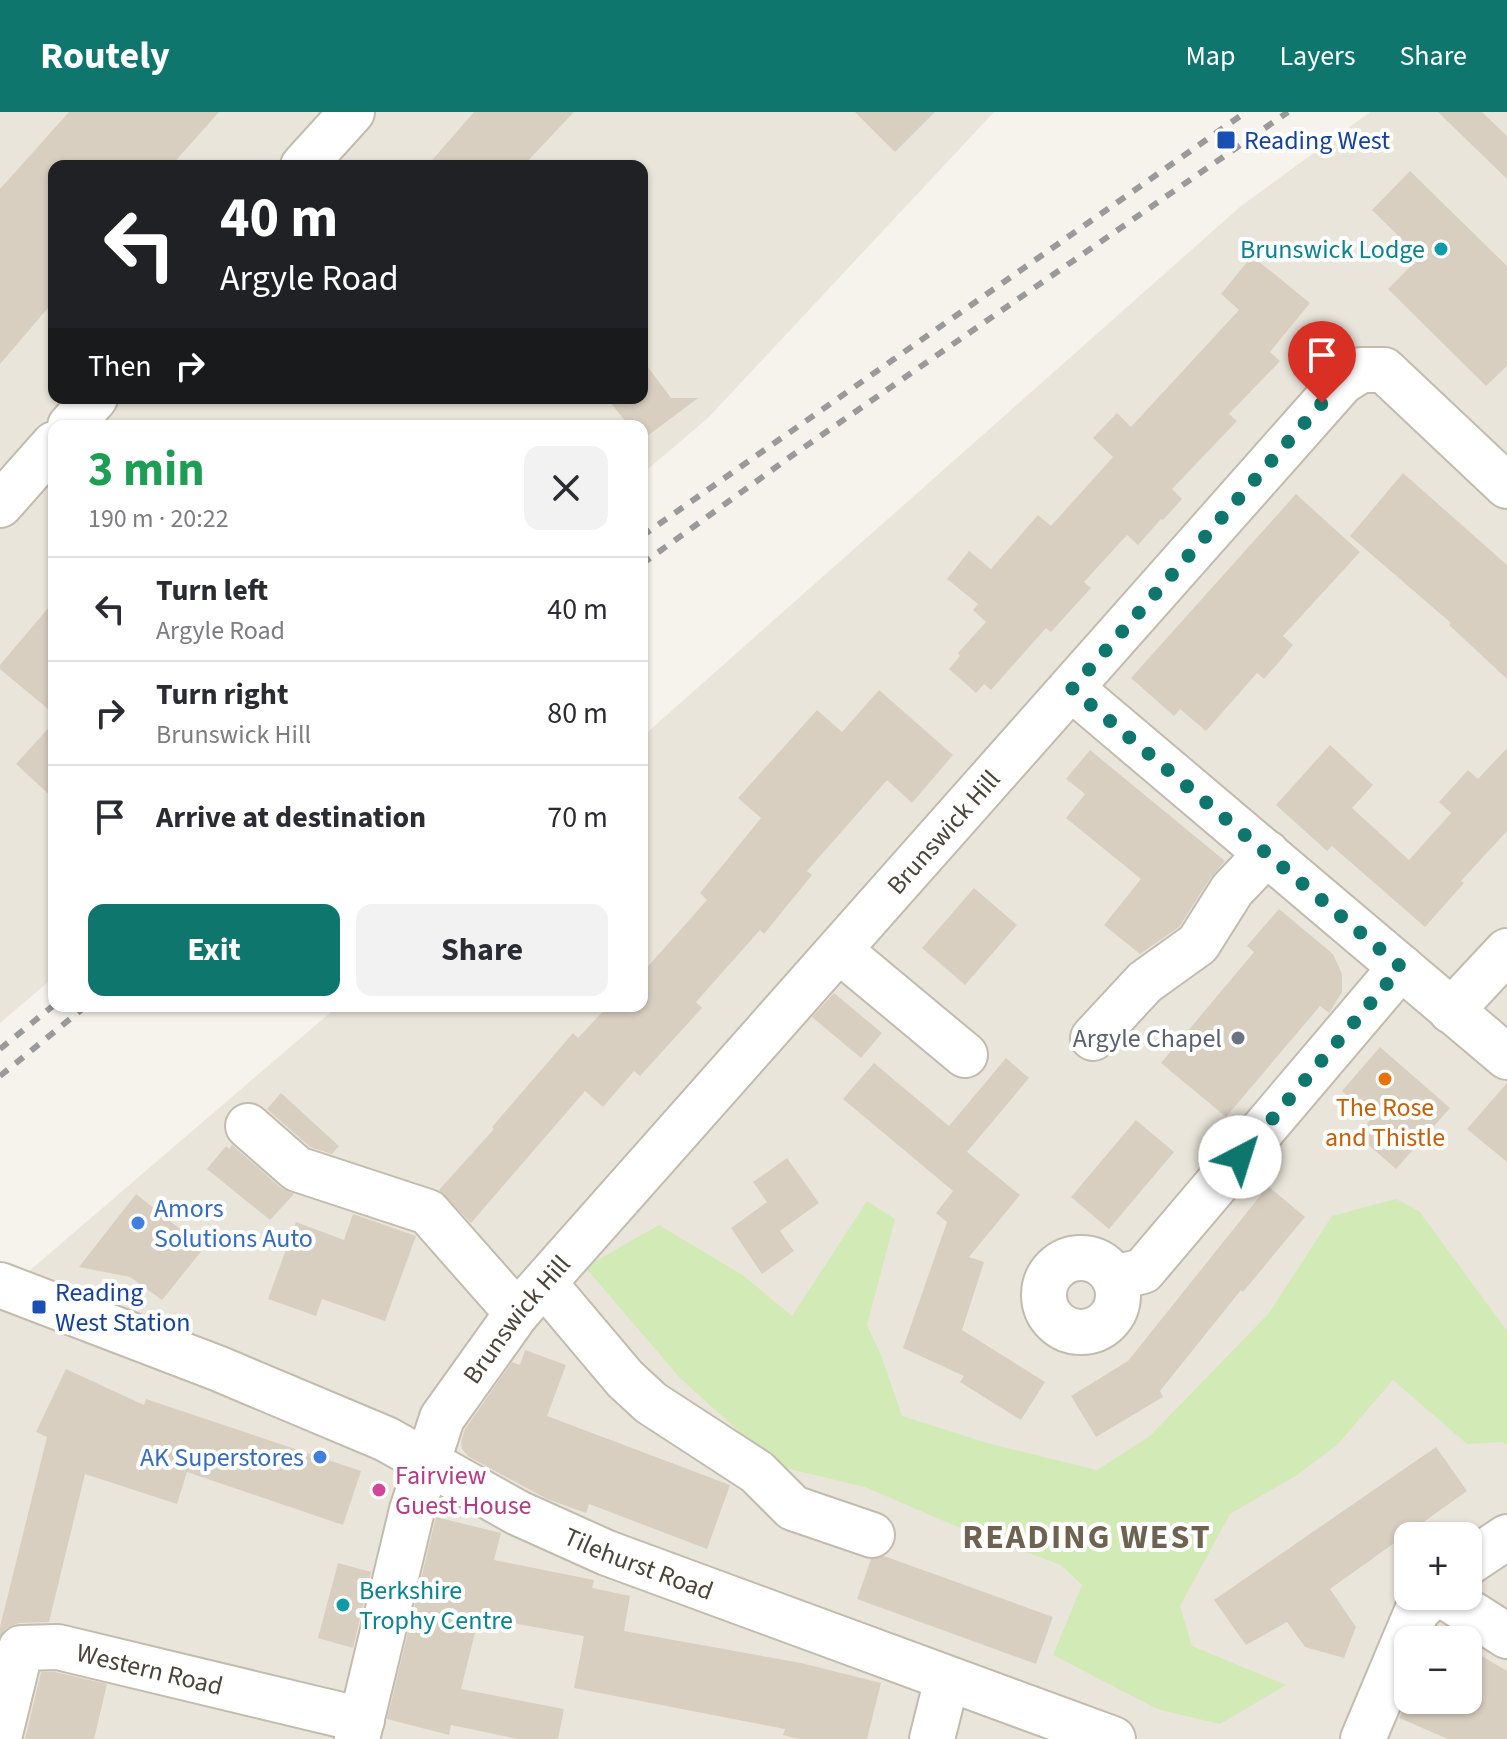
<!DOCTYPE html>
<html lang="en">
<head>
<meta charset="utf-8">
<style>
	:root { --surface:#fff; --page:#f2f2f3; --text:#2b2b33; --muted:#7c7c81; --line:#e1e1e2; --accent:#0f766e }
	body { margin:0; font-family:"Source Sans 3",sans-serif; background:var(--page); color:var(--text); height:100vh; display:flex; flex-direction:column; font-size:30px; white-space:nowrap }
	* { box-sizing:border-box; margin:0 }
	p { font-size:26px; color:var(--muted) }
	.icon { flex:none; width:44px; height:44px; fill:none; stroke:currentColor; stroke-width:2; stroke-linecap:round; stroke-linejoin:round }
	.map { position:relative; flex:1; overflow:hidden }
	.drawer { position:absolute; left:48px; top:308px; width:600px; height:592px; display:flex; flex-direction:column; background:var(--surface); border-radius:16px; box-shadow:0 2px 6px #0004 }
	.drawer>* { flex:none }
	.hud { position:absolute; left:48px; top:48px; width:600px; height:244px; border-radius:16px; box-shadow:0 2px 6px #0004; background:#202124; color:#fff; overflow:hidden }
	.tools { position:absolute; left:1394px; top:1410px; display:grid; gap:16px }
	.tools a { display:grid; place-items:center; width:88px; height:88px; border-radius:16px; background:var(--surface); box-shadow:0 2px 6px #0004; font-size:40px }
	.pin { position:absolute; display:grid; place-items:center; width:68px; height:68px; color:#fff; margin:-82px -34px; border-radius:50% 50% 50% 0; rotate:-45deg; box-shadow:0 0 8px #0007 }
	.pin .icon { rotate:45deg }
	.me { position:absolute; width:88px; margin:-44px; rotate:40deg; stroke-linejoin:round; filter:drop-shadow(0 0 6px #0008) }
	.turn { display:flex; align-items:center; gap:28px; height:168px; padding:0 40px; font-size:36px }
	.turn .icon { width:104px; height:104px; stroke-width:2.5 }
	.turn b { display:block; font-size:56px; line-height:68px }
	.then { display:flex; align-items:center; height:76px; padding:0 40px; background:#0003; gap:16px; font-size:30px }
	.round { display:grid; place-items:center; flex:none; width:84px; height:84px; border-radius:16px; background:var(--page) }
	.overview { display:flex; align-items:center; justify-content:space-between; height:136px; padding:0 40px }
	h1 { font-size:48px; font-weight:700; line-height:60px; color:#1e9e55 }
	.cta { display:flex; gap:16px; margin-top:auto; padding:16px 40px }
	.cta a { flex:1; height:92px; border-radius:16px; background:var(--accent); color:#fff; font-size:32px; font-weight:700; line-height:92px; text-align:center }
	.cta a+a { background:var(--page); color:var(--text) }
	ul { padding:0; list-style:none }
	li { display:flex; align-items:center; gap:24px; height:104px; padding:0 40px; border-top:2px solid var(--line) }
	li div { flex:1 }
	li b { display:block; font-size:30px }
	li em { font-style:normal }
	header { display:flex; align-items:center; gap:48px; box-sizing:border-box; height:112px; padding:0 40px; background:var(--accent); color:#fff }
	header strong { font-size:38px }
	nav { display:flex; gap:44px; margin-inline-start:auto; font-size:28px }
	.map>svg:first-child { display:block }
	.residential { fill:#eae5da; fill-rule:evenodd }
	.green { fill:#d2eab5 }
	.building { fill:#d8cfc1 }
	.lines { fill:none; stroke-linecap:round; stroke-linejoin:round }
	.minor-casing { stroke:#c2bbae; stroke-width:48 }
	.minor { stroke:#fff; stroke-width:44 }
	.rail { stroke:#9a9a9a; stroke-width:6; stroke-dasharray:10 10; stroke-linecap:butt }
	.route { stroke:#0f766e; stroke-width:14; stroke-dasharray:0 25.2 }
	.transit-dot { fill:#1a4fb4; stroke:#fff; stroke-width:3 }
	.culture-dot { fill:#0f9aa8; stroke:#fff; stroke-width:3 }
	.worship-dot { fill:#6b7280; stroke:#fff; stroke-width:3 }
	.food-dot { fill:#e8710a; stroke:#fff; stroke-width:3 }
	.shop-dot { fill:#3f7fe0; stroke:#fff; stroke-width:3 }
	.hotel-dot { fill:#d1479c; stroke:#fff; stroke-width:3 }
	.labels { text-anchor:middle; stroke-width:8; stroke-linejoin:round; paint-order:stroke }
	.transit-label { font-size:26px; fill:#164399; stroke:#fff; text-anchor:start }
	.culture-label { font-size:26px; fill:#0d838f; stroke:#fff; text-anchor:end }
	.street-label { font-size:26px; fill:#4b4439; stroke:#fff }
	.worship-label { font-size:26px; fill:#5b616d; stroke:#fff; text-anchor:end }
	.food-label { font-size:26px; fill:#c56008; stroke:#fff }
	.shop-label { font-size:26px; fill:#366cbe; stroke:#fff; text-anchor:start }
	.hotel-label { font-size:26px; fill:#b23c85; stroke:#fff; text-anchor:start }
	.district-label { font-size:34px; font-weight:bold; letter-spacing:2px; fill:#6e6250; stroke:#fff }
</style>
</head>
<body>
<header>
<strong>Routely</strong>
<nav><a>Map</a><a>Layers</a><a>Share</a></nav>
</header>
<div class="map">
<svg width="1507" height="1627" viewBox="0 0 1507 1627">
	<rect width="100%" height="100%" fill="#f6f3ec"/>
	<path class="residential" d="M0,0H994L708,306L642,362V314H54V865L0,911ZM54,54H642V286H54Z
		M1370,0H1507V1627H0V1184L338,894H642V625L1241,94ZM1408,1424H1468V1484H1408ZM1408,1528H1468V1588H1408Z"/>
	<path class="green" d="M1396,1087L1419,1099L1507,1219V1333L1502,1330L1467,1332L1393,1268L1337,1333L1297,1363L1230,1402L1180,1494L1192,1534L1286,1573L1220,1612L1157,1597L1053,1543L1082,1473L1061,1453L953,1413L865,1375L777,1354L681,1267L585,1155L659,1113L744,1164L792,1204L867,1089L895,1107L867,1213L881,1243L902,1304L994,1333L1097,1358L1150,1324L1269,1201L1332,1104Z"/>
	<path class="building" d="M69,0H219L171,54H54V189L0,252V77Z
		M474,0H574L523,54H427Z
		M855,0H935L895,40Z
		M1438,0H1482L1507,24V67Z
		M1410,59L1507,154V254L1486,274L1388,177L1420,145L1372,98Z
		M1252,144L1310,191L1270,240L1280,249L1229,302L1237,309L1172,377L1182,387L1163,408L1161,407L1138,433L1127,423L1084,470L1091,476L1051,520L1046,516L991,578L984,572L976,581L949,557L960,544L958,541L986,510L973,498L978,492L947,467L969,439L991,457L1038,403L1051,414L1113,345L1093,326L1117,301L1131,315L1239,198L1221,182Z
		M642,247L671,286H698L642,328V314H629L607,286H642Z
		M1403,361L1507,453V567L1449,513L1451,511L1350,424Z
		M1296,382L1360,440L1283,524L1293,533L1279,550L1264,567L1257,561L1206,619L1180,597L1174,604L1131,566Z
		M54,489V602L0,557V553Z
		M879,578L953,643L912,691L887,668L807,759L812,763L764,822L760,818L696,890L702,896L640,964L634,959L603,995L585,979L471,1111L439,1078L494,1017L492,1015L573,921L578,926L608,894H642V861L707,788L700,781L761,706L738,686L817,598L842,620Z
		M54,610V687L16,652Z
		M1330,633L1373,673L1352,696L1409,748L1451,701L1439,690L1468,658L1478,667L1507,636V719L1461,769L1464,771L1425,815L1332,734L1327,739L1276,693Z
		M1090,638L1225,749L1211,765L1179,815L1140,842L1104,813L1141,767L1066,706L1085,682L1066,667Z
		M974,776L1017,813L965,873L922,836Z
		M1279,797L1333,842L1342,862V880L1329,901L1320,894L1226,1005L1161,951L1254,840L1247,834Z
		M834,881L882,921L861,946L812,905Z
		M1380,935L1450,996L1396,1057L1357,1023L1372,1006L1342,979Z
		M1006,946L1029,966L967,1040L1020,1083L969,1145L984,1150L962,1218L1045,1270L1021,1308L960,1270L964,1264L903,1236L947,1110L936,1101L953,1079L843,987L874,951L949,1014Z
		M1507,971V1050L1467,1017Z
		M281,981L339,1034L332,1042L310,1035L267,997Z
		M1136,1008L1174,1040L1109,1117L1071,1085Z
		M232,1033L281,1076L294,1082L270,1108L207,1057L226,1034L229,1037Z
		M787,1046L819,1091L780,1119L794,1139L762,1162L731,1116L767,1090L753,1070Z
		M1268,1074L1305,1105L1243,1180L1241,1178L1160,1279L1163,1285L1096,1325L1071,1284L1128,1249Z
		M136,1082L204,1136L162,1188L130,1165L79,1155Z
		M353,1102L416,1124L385,1209L322,1187L316,1204L268,1187L296,1110L344,1128Z
		M525,1238L566,1253L547,1304L730,1373L707,1437L589,1392L586,1401L547,1387L469,1345L462,1337L461,1329L465,1317L512,1250L520,1253Z
		M66,1257L144,1293L146,1287L361,1359L343,1413L187,1360L177,1392L85,1362L49,1510L19,1511L6,1516L0,1525V1515L47,1325L36,1320Z
		M1436,1335L1467,1379L1330,1477L1356,1515L1344,1546L1305,1535L1287,1510L1246,1533L1214,1488Z
		M436,1405L501,1421L494,1448L594,1468L592,1476L630,1484L624,1519L801,1551L881,1571L867,1627H798L783,1623L785,1617L574,1576L584,1524L479,1505L461,1577L564,1597L558,1627H518L451,1613L449,1623L387,1607Z
		M884,1444L1053,1505L1036,1552L857,1487L871,1447Z
		M338,1451L371,1460L353,1536L318,1526Z
		M1468,1536L1507,1559V1627H1448L1399,1606L1407,1588H1468Z
		M41,1560H55L107,1572L94,1627H25Z"/>
	<g class="lines">
		<defs>
			<g id="minor">
				<path d="M303,54L352,0"/>
				<path d="M70,314L95,286"/>
				<path d="M0,393L54,332"/>
				<path d="M1072,577L1507,945"/>
				<path d="M840,839L965,943"/>
				<path d="M1451,899L1507,839"/>
				<path d="M1093,926L1145,870L1198,832L1232,778L1267,741"/>
				<path d="M248,1014L297,1057L428,1100L517,1201"/>
				<circle cx="1081" cy="1183" r="37"/>
				<path d="M1114,1166L1143,1159L1401,855"/>
				<path d="M544,1171L625,1267L651,1291L757,1360L793,1396L872,1423"/>
				<path id="s1" d="M0,1173L217,1256L386,1327L518,1401L607,1441L1113,1627"/>
				<path d="M1468,1451L1507,1425"/>
				<path d="M1444,1484L1507,1524"/>
				<path id="s2" d="M0,1622L21,1536L58,1535L362,1608"/>
				<path id="s3" d="M357,1627L412,1398L442,1306L517,1201L1342,270L1361,258H1384L1507,374"/>
				<path d="M932,1627L947,1567"/>
				<path d="M1363,1627L1417,1499L1432,1484"/>
			</g>
		</defs>
		<use href="#minor" class="minor-casing"/>
		<use href="#minor" class="minor"/>
		<path class="rail" d="M642,424L1246,0
			M642,452L790,345L1288,0
			M0,937L54,893
			M0,964L86,894"/>
	</g>
	<g class="lines">
		<path class="route" d="M1240,1045L1401,855L1072,577L1322,291"/>
	</g>
	<g class="transit-dot">
		<rect x="1216" y="18" width="20" height="20" rx="4"/>
		<rect x="31" y="1187" width="16" height="16" rx="4"/>
	</g>
	<g class="culture-dot">
		<circle cx="1441" cy="137" r="8"/>
		<circle cx="343" cy="1493" r="8"/>
	</g>
	<circle class="worship-dot" cx="1238" cy="926" r="8"/>
	<circle class="food-dot" cx="1385" cy="967" r="8"/>
	<g class="shop-dot">
		<circle cx="138" cy="1111" r="8"/>
		<circle cx="320" cy="1345" r="8"/>
	</g>
	<circle class="hotel-dot" cx="379" cy="1378" r="8"/>
	<g class="labels">
		<g class="transit-label">
			<text x="1244" y="37">Reading West</text>
			<text x="55" y="1189">Reading<tspan x="55" dy="30">West Station</tspan></text>
		</g>
		<g class="culture-label">
			<text x="1425" y="146">Brunswick Lodge</text>
			<text x="359" y="1487" text-anchor="start">Berkshire<tspan x="359" dy="30">Trophy Centre</tspan></text>
		</g>
		<g class="street-label">
			<text dy="9" stroke="none"><textPath href="#s3" startOffset="1104">Brunswick Hill</textPath></text>
			<text dy="9" stroke="none"><textPath href="#s3" startOffset="456">Brunswick Hill</textPath></text>
			<text dy="9" stroke="none"><textPath href="#s1" startOffset="698">Tilehurst Road</textPath></text>
			<text dy="9" stroke="none"><textPath href="#s2" startOffset="220">Western Road</textPath></text>
		</g>
		<g class="worship-label">
			<text x="1222" y="935">Argyle Chapel</text>
		</g>
		<g class="food-label">
			<text x="1385" y="1004">The Rose<tspan x="1385" dy="30">and Thistle</tspan></text>
		</g>
		<g class="shop-label">
			<text x="154" y="1105">Amors<tspan x="154" dy="30">Solutions Auto</tspan></text>
			<text x="304" y="1354" text-anchor="end">AK Superstores</text>
		</g>
		<g class="hotel-label">
			<text x="395" y="1372">Fairview<tspan x="395" dy="30">Guest House</tspan></text>
		</g>
		<g class="district-label">
			<text x="1087" y="1436">READING WEST</text>
		</g>
	</g>
</svg>
<div class="tools">
<a>+</a>
<a>−</a>
</div>
<div class="pin" style="left:1322px;top:291px;background:#d93025"><svg class="icon" aria-label="arrive" viewBox="0 0 24 24"><path d="M6 21V4h12l-3 4 3 4H6"/></svg></div>
<svg class="me" style="left:1240px;top:1045px" viewBox="-20 -20 40 40"><circle r="19" fill="#fff"/><path d="M0-13L10 11 0 6-10 11z" fill="#0f766e"/></svg>
<div class="hud">
<div class="turn"><svg class="icon" aria-label="left" viewBox="0 0 24 24"><path d="M17 20v-9H6M10 6l-5 5 5 5"/></svg><div><b>40 m</b>Argyle Road</div></div>
<div class="then">Then<svg class="icon" aria-label="right" viewBox="0 0 24 24"><path d="M7 20v-9h11M14 6l5 5-5 5"/></svg></div>
</div>
<section class="drawer">
<div class="overview"><div><h1>3 min</h1><p>190 m · 20:22</p></div><a class="round"><svg class="icon" aria-label="close" viewBox="0 0 24 24"><path d="M6 6l12 12M18 6L6 18"/></svg></a></div>
<ul>
<li><svg class="icon" aria-label="left" viewBox="0 0 24 24"><path d="M17 20v-9H6M10 6l-5 5 5 5"/></svg><div><b>Turn left</b><p>Argyle Road</p></div><em>40 m</em></li>
<li><svg class="icon" aria-label="right" viewBox="0 0 24 24"><path d="M7 20v-9h11M14 6l5 5-5 5"/></svg><div><b>Turn right</b><p>Brunswick Hill</p></div><em>80 m</em></li>
<li><svg class="icon" aria-label="arrive" viewBox="0 0 24 24"><path d="M6 21V4h12l-3 4 3 4H6"/></svg><div><b>Arrive at destination</b></div><em>70 m</em></li>
</ul>
<div class="cta"><a>Exit</a><a>Share</a></div>
</section>
</div>
</body>
</html>
